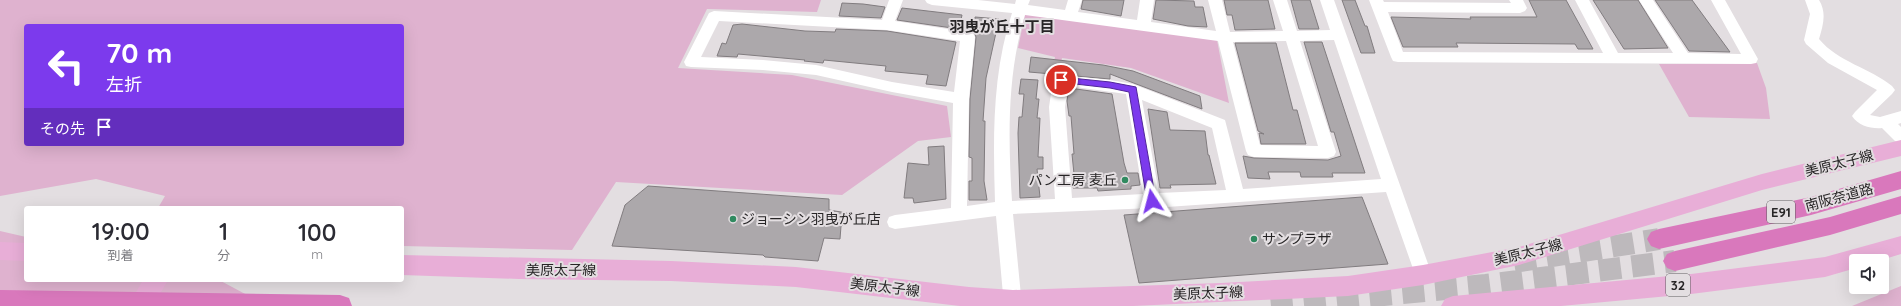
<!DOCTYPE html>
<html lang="ja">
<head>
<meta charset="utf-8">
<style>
	:root { --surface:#fff; --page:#f7f7f7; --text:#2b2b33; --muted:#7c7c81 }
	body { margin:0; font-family:Quicksand,"Noto Sans JP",sans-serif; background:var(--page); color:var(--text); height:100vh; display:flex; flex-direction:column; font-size:15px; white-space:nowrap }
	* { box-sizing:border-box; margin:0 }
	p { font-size:13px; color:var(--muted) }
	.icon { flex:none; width:22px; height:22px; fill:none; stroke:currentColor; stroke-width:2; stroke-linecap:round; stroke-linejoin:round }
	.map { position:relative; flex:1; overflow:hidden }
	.drawer { position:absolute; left:24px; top:206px; width:380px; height:76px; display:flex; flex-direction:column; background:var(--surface); border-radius:4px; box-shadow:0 4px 16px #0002 }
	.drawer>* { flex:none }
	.top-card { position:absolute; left:24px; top:24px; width:380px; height:122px; border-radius:4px; box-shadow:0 4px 16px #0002; background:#7c3aed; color:#fff; overflow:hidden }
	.tools { position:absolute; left:1849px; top:254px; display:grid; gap:8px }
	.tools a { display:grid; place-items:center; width:40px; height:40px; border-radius:4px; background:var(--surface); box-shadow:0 4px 16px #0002; font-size:20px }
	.pin { position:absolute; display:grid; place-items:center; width:34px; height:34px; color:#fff; margin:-17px; border:2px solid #fff; border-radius:50%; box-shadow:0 1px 4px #0007 }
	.me { position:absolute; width:44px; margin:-22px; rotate:351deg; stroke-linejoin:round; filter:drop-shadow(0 0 3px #0008) }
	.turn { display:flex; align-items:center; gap:14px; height:84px; padding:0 16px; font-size:18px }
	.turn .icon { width:52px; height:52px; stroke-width:2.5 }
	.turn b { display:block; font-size:28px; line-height:34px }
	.then { display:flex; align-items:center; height:38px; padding:0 16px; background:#0003; gap:8px; font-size:15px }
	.eta { display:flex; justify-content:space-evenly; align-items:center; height:68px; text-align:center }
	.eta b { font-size:24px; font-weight:600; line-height:28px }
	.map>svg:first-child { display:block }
	.green { fill:#dfb2cf; fill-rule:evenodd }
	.building { fill:#aca8ab; stroke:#817c7f }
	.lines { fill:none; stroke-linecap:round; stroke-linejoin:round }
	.highway-tunnel { stroke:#bdb9bc; stroke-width:22; stroke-dasharray:22 11; stroke-linecap:butt }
	.minor { fill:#fff; fill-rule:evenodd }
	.major { fill:#e8aed7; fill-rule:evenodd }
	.highway { fill:#d978bc; fill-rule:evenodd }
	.route { fill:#7c3aed; stroke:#51269a }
	.poi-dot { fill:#308a60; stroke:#e3dee1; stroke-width:1.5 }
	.labels { text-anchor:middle; stroke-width:4; stroke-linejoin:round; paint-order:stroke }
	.shield { fill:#e3dee1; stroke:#5f5c5e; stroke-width:1 }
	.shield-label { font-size:13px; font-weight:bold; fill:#272526 }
	.street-label { font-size:14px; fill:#272526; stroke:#e3dee1 }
	.poi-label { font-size:14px; fill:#272526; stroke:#e3dee1; text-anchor:start }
	.neighbourhood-label { font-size:15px; font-weight:bold; fill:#272526; stroke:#e3dee1 }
</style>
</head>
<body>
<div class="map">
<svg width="1901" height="306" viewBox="0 0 1901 306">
	<rect width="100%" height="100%" fill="#e3dee1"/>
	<path class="green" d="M0,0H821L817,12L707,9L678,68L792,75L947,106L951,137L918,141L842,195L616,182L572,250L402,246V208H158L165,196L96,179L0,196ZM26,26H402V144H26Z
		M1025,14L1217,40L1229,103L1131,68L1062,58L1059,74L1052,73L1055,57L1018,48Z
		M1757,63L1766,88L1770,119L1689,117L1659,64Z
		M0,231L26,237V280H219L268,306H0Z
		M1901,286V306H1852Z"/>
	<path class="building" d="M1083,0H1124L1121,16L1081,9Z
		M1156,0L1194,1L1195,7H1203L1207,27L1188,26L1153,19Z
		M1224,0H1268L1275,29L1235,30L1232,15H1227Z
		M1291,0H1310L1319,29H1299Z
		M1342,0H1355L1365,26H1367L1375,53H1361Z
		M1529,0H1566L1593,49H1578L1575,44L1456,43L1458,47H1403L1391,17L1471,19L1470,17H1537Z
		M1593,0H1638L1668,48L1624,49Z
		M1655,0H1692L1730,52L1689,51Z
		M842,3L863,4L885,7L881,18L839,16Z
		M902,8L962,15L959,29L897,20Z
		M975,17L999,19L986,78L983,121H985L984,181L987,200H969V181H972V158L969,157L970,99L976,37L974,32Z
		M742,24L805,31L835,32L836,29L887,31L956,42L946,86L926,84L928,75L885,71L886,66L824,60L823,63L804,61L805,60L738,54L737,57L717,56L722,43L726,44L733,25Z
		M1304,42H1322L1365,173H1332L1333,177H1301L1300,172H1268L1270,179L1248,178L1243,156L1254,158L1328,160L1341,156L1334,132H1331Z
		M1235,43H1276L1293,110H1297L1306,144H1261L1259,133L1264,134L1258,131Z
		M1031,57L1103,65L1133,71L1200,96L1202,109L1110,74V79L1029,72Z
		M1021,79L1038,80L1036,99H1039L1037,118H1040L1038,157H1043V169H1037L1040,197L1020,198L1018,133L1019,117H1022L1024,94H1019Z
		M1069,88L1112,94L1124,163L1127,173H1138L1140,185L1131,186V189L1113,190L1098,191L1097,188H1073L1072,174H1074L1072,154H1074L1071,116H1069L1067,101Z
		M1148,109L1167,112L1170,130L1205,131L1208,155H1209L1216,184L1170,185L1171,188H1160Z
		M944,146L946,199L914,203L913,198H904L908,163L929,165L928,147Z
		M648,186L829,199V210L847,213L844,225L841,226L840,239L824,238L818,261L765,257L763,255L612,246L625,205Z
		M1362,197L1388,264L1139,283L1124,215Z"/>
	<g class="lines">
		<path class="highway-tunnel" d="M1514,262L1659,239
			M1271,306L1486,285L1675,261"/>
		<path class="minor" d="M889,0H903L895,21L968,32L973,33L975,37L969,99L967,206L995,202C993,139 992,74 1012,13L932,5L927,3L925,0H978L1015,4L1016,0H1030L1028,5L1065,10L1068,0H1082L1078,12L1137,20L1140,0H1154L1151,22L1216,31L1208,0H1222L1230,32L1283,31L1273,0H1287L1297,31L1330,30L1320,0H1334L1432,275L1429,280L1423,282L1417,280L1386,192L1152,208L1013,214L1022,306H1004L996,216L895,229L889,227L887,222L889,217L895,215L951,208L953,103L892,92L816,75L763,70L691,67L686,66L684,62L709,13L714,11L882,20ZM1025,15L1218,41L1246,151L1248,155L1254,157L1328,158L1334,156L1336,152L1300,41L1334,40L1381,179L1243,189L1225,120L1133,84L1110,80L1061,75L1056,76L1053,80L1049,107L1055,199L1012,201C1008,139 1007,74 1025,15ZM719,21L887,30L960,41L954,92L892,82L816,65L763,60L701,57ZM1286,41L1318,146L1260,145L1233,42ZM1068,86L1126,94L1143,194L1072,198L1065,107ZM1142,100L1212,128L1226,190L1159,193Z
			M1369,0H1383L1384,2L1511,3L1509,0H1523L1527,8L1525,11L1520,13L1388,12L1403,52L1603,53L1575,0H1589L1618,53H1673L1639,0H1653L1688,53L1741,54L1711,0H1725L1758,59L1756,63L1751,64L1398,62L1393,61L1391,57Z
			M1805,0H1819C1827,13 1823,25 1819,39C1838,62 1870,68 1892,86L1895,90L1892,94L1870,115L1880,117L1901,111V123L1898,124L1901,127V143L1895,141L1882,128C1872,129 1858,126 1852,116L1855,112L1877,90L1828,63L1806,44L1804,40L1810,14Z"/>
		<path class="major" d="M1901,140V156L1762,190L1519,265L1423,285L1348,296L1133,306H960L796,287L671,281L519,279L402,275V255L671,261L796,267L969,287L1013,290L1221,283L1348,276L1423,265L1519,247L1762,174Z
			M1901,236V254L1878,261H1856V268L1825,277L1691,294L1561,306H1441L1445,299L1453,296L1691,274L1825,257Z
			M0,242L26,243V261L0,260Z
			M143,280H168L153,306H128Z"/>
		<path class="highway" d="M1901,171V189L1811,215L1659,249L1651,246L1647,239L1651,232L1659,229L1811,197Z
			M1901,196V214L1830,235L1675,271L1667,268L1663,261L1667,254L1675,251L1830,217Z
			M0,290L340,295L349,298L352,306H0Z"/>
	</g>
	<path class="route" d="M1061,77L1110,82L1136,87L1156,201L1155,204H1148L1147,201L1129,92L1110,88L1058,82V78Z"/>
	<g class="poi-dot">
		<circle cx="1125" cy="180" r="4"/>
		<circle cx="733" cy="219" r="4"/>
		<circle cx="1254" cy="239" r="4"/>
	</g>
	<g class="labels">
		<g class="shield">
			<rect x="1767" y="201" width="28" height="22" rx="3"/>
			<rect x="1666" y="274" width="24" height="22" rx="3"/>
		</g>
		<g class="shield-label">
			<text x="1781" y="217">E91</text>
			<text x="1678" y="290">32</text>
		</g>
		<g class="street-label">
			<text transform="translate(1839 163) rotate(-14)" y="5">美原太子線</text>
			<text transform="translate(1839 197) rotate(-15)" y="5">南阪奈道路</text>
			<text transform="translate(1528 252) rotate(-14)" y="5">美原太子線</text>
			<text x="561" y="275">美原太子線</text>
			<text transform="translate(885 287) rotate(7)" y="5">美原太子線</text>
			<text transform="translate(1208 293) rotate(-2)" y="5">美原太子線</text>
		</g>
		<g class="poi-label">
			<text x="1117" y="185" text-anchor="end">パン工房 麦丘</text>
			<text x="741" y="224">ジョーシン羽曳が丘店</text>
			<text x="1262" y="244">サンプラザ</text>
		</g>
		<g class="neighbourhood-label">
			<text x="1002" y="32">羽曳が丘十丁目</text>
		</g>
	</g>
</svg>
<div class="tools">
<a><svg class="icon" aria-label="sound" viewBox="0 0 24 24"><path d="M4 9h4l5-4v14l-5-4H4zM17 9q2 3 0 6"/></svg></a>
</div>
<div class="pin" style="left:1061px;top:80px;background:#d93025"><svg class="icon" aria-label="arrive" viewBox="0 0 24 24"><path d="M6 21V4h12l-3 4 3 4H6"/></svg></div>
<svg class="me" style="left:1152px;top:201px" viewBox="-20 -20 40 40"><path d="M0-17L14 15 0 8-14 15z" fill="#7c3aed" stroke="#fff" stroke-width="4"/></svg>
<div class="top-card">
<div class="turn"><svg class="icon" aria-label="left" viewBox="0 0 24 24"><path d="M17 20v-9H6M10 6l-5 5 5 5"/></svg><div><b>70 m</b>左折</div></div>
<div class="then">その先<svg class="icon" aria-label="arrive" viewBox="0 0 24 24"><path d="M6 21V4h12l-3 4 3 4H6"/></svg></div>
</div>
<section class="drawer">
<div class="eta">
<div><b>19:00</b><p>到着</p></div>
<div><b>1</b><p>分</p></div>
<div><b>100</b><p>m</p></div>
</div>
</section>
</div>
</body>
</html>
